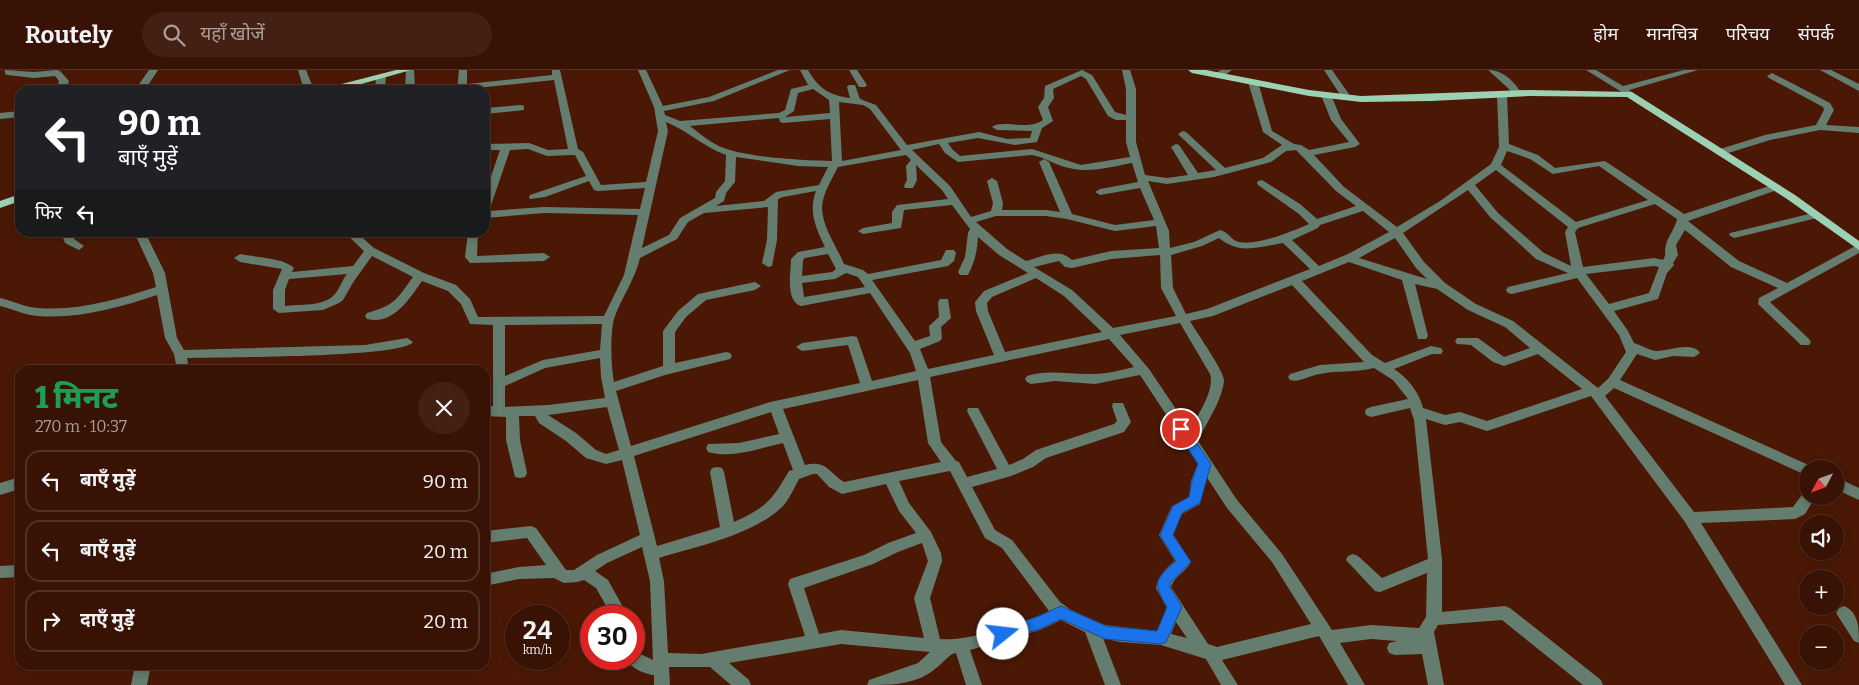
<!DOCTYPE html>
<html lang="hi">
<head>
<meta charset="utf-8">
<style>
	:root { --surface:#381204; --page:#432013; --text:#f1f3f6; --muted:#ab9e9a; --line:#523226 }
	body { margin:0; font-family:Bitter,"Noto Sans Devanagari",serif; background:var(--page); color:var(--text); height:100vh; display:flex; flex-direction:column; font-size:19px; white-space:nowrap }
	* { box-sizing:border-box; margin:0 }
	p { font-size:16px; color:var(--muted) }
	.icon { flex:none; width:28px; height:28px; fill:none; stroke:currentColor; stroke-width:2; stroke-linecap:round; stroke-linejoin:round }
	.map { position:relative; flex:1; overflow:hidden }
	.sheet { position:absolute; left:15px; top:295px; width:475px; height:305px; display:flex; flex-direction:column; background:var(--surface); border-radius:15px; box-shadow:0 2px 8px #0003,0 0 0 1px var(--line) }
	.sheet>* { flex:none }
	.hud { position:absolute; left:15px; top:15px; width:475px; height:152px; border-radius:15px; box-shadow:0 2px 8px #0003,0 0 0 1px var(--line); background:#202124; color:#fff; overflow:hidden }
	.needle { width:32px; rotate:229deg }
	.tools { position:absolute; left:1799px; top:390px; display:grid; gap:10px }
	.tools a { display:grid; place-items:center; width:45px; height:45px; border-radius:50%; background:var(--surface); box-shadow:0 2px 8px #0003,0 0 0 1px var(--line); font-size:25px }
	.speed { position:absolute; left:505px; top:535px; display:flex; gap:10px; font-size:25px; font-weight:700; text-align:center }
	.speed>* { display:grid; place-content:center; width:65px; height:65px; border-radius:50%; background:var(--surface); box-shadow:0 2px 8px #0003,0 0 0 1px var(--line); line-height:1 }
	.speed small { font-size:12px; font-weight:400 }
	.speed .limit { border:8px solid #d22; background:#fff; color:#111 }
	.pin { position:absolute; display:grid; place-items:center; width:42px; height:42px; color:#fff; margin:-21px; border:2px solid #fff; border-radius:50%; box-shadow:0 1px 5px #0007 }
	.me { position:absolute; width:55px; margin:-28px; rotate:74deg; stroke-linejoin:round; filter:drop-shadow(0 0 4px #0008) }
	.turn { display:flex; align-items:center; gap:18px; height:105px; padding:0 20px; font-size:22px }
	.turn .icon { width:65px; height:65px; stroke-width:2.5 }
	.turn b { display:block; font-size:35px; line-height:42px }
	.then { display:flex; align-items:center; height:48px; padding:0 20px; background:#0003; gap:10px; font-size:19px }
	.round { display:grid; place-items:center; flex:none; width:52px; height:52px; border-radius:26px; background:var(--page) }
	.headline { display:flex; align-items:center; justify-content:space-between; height:85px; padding:0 20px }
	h1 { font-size:30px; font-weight:800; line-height:38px; color:#1e9e55 }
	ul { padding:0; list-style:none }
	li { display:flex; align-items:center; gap:15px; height:62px; margin:0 10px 8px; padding:0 10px; border:2px solid var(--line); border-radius:15px }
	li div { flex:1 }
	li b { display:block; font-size:19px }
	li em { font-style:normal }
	header { display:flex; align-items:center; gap:30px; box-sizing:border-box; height:70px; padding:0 25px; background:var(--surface); border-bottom:1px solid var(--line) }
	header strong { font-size:24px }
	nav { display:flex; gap:28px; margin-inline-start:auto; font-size:18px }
	.search { width:350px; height:45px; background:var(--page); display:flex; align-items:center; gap:12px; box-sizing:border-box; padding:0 18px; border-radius:28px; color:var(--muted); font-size:19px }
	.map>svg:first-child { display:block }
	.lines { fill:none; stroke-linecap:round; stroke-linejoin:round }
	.minor { fill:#647d6f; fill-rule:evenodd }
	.major { fill:#9dd1b3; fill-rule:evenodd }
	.route { fill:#1a73e8; stroke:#114b97 }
</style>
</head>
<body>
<header>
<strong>Routely</strong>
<div class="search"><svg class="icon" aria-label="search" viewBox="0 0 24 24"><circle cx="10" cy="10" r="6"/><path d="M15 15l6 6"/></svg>यहाँ खोजें</div>
<nav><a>होम</a><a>मानचित्र</a><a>परिचय</a><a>संपर्क</a></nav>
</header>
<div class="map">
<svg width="1859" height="615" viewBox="0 0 1859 615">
	<rect width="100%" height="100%" fill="#4a1805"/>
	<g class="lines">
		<path class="minor" d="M5,0L34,2L57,0L60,1L69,11L66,20H56L59,11L55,6L34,8L8,5L5,4Z
			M149,0H158L145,20H135Z
			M298,0H306L314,20H304Z
			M406,0H414L415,20H405Z
			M459,0H467V14L552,5V0H560L578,79L583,82L601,115L646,112L658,61L654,37L638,0H646L663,36L709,27L778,0H790L714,31L664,41L665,45L680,51L779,43L785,40L791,19L808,15L800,0H808C819,19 829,25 850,28L847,17L849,15H855L860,29L876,35L907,75L979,62L1007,69L1030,68L1032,61L997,60L992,57C1003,49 1028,61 1043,50L1038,37L1044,28L1045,16L1082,0L1092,5L1115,42L1126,45V19L1122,0H1130L1136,19V72L1145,105L1167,108L1188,105L1171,77L1176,74L1179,75L1198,103L1216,100L1180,66L1178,64L1183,61L1186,62L1225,98L1263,88L1282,75L1263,62L1248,12L1253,9L1258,12L1272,61L1294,74L1301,75L1309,80L1349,72L1331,50L1321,25L1326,22L1331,25L1341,49L1360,74L1355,77L1314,85L1344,117L1397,157L1440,131L1491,94L1499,77L1497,25L1502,22L1507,25L1509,74L1538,85L1555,98L1605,91L1684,144L1772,115H1780L1781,117L1780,119L1688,151L1739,191L1787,213L1859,174V183L1770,232L1809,269L1811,272L1809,275H1801L1758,234L1759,228L1778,218L1731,197L1685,160L1676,175L1678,185L1673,193L1674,195L1667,203L1658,229L1614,241L1628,261L1634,273C1641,275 1650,281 1657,281C1669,281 1692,271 1700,283L1694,287L1673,286L1655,290L1637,284L1620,310L1813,397L1814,399H1808V406L1614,318L1605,326L1694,442L1793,437L1804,422L1808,421V426H1816L1805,444L1795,449L1701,453L1802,615H1785L1685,452L1591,326L1487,361L1460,352L1445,355L1426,349L1442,489V542L1505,536L1510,538L1601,610L1603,615H1583L1502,550L1438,555L1434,562L1444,615H1428L1422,584L1395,585L1389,583L1387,578L1389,573L1397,571L1371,569L1340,573L1365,615H1348L1319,566L1222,590L1238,615H1221L1206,589L1161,575L1120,572L1103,568L1121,615H1105L1085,562L1061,550L1040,560L970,580L982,615H966L956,583L952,584C944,590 937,599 928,604C910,615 888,615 867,615L869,610L918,593L930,582L841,574L729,593L749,610L751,615H731L710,597H669L670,615H654V605C643,604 631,598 626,589H634V581L653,590L650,511L642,477L607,493L595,501L608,510L628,546H612L596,518L584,510L577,512L564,513L554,508L519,509L485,516V504L519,497L546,495L527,468L485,473V461L531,456L536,458L566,500H574L597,485L640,465L622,390L606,394L586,388L566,371L539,353L535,346H519L520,370L527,403L525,407L520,408L515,407L506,370V347L485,346V336H493V255L470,254L461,234L448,221L422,211C410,228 393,256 367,249L365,246L367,243C395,235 396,230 413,207L372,186L354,211L343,230L339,233L323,240L279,243L273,239V220L282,199L240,192L234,188L240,184C253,187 285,188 294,198L292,202L353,196L364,181L344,162H356L374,178L424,203L456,215L470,229L478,247L604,246L624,205L638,145L544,143L485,148V124L500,80H485V74L529,73L548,80L568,79L554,10L457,20ZM1081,6L1086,9L1108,46L1116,50H1126V72L1130,87L1081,95L1032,79L960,86L952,79L948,73L978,68L1015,75L1037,72L1042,58L1053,51L1048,37L1054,28L1053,19ZM813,19L829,30L830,43L785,47L794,41L798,23ZM839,32L863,35L870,39L901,80L842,91ZM779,48L780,52L783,53L830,49L832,91C804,90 739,88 715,74C706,69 698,62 690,56ZM666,52C688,61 704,77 726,85L725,111L716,122L715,128L680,148L669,165L642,178L668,61ZM939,74L945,83L958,92L1032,85C1044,87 1054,94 1065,97C1087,104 1110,97 1132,93L1138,112L1100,119L1095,122L1100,125L1140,118L1154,150L1115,155L1072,144L1049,92L1044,89L1039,92L1060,142L1046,140H1002L1003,133L997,111L992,108L987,111L993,133L991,141L971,147L950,116L912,80ZM528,79L547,86L575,85L586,106L530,125L529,127L530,129L545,127L589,111L594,120L598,121L645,118L640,139L544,137L489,141L510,80ZM1296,80L1336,121L1356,136L1317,149L1300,134L1262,110L1258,111L1257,113L1258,115L1299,144L1309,154C1293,161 1253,178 1236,171C1230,168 1227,161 1220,160L1194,172L1170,178L1169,161L1148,111L1167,114L1214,107L1271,92L1286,81ZM1507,81L1530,89L1553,104L1599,96L1648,130L1576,152L1501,95ZM906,85L911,90L906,96L907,110L904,116L905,118H913L917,110L916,95L942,120L948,129L897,135L892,142V153L863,158L858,161L863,164L901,158L904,140L952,135L970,159L968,163L965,187L958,202L960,205H968C975,192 977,181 978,167L999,185L1028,203L984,221L975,232L976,241L994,285L928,299L920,279L940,271L942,268L941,257L951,248L948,229H940L938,232L939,247L929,256L930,266L915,271L872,210L948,196L954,191L956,183L954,180H946L941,190L868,204L863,200L844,194C837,177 822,157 822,137C823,123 832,109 838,97ZM736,87L798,96L828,97L819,115L776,122L764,131L716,136L724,131L726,123L735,112ZM1496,100L1568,157L1565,162L1571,196L1544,183L1498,143L1475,115ZM1468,120L1490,147L1536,189L1568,203L1508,217L1506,220L1508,223L1512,224L1577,208L1619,265L1626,282L1608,309L1598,318L1513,251L1476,234L1445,213L1424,192L1403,163ZM816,121C808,142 816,158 825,177L798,182L791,189C791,202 785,231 801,236L870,223L910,283L916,301L872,311L857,267L853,266L802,273L796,277L802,281L848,275L860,313L770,332L631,376L616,321L665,305L730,289L732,286L730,283L726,282L675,293V262L686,247L706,230L755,220L761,216L755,212L698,224L678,241L663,261V296L614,312C611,297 610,264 614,249C621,228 634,212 640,188L677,169L688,152L704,143L768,137L767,170L762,193L768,197L772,196L777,170L778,129L783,127ZM1655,134L1677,149C1675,159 1667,168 1666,175C1664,181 1667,184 1663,190L1654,188L1583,197L1575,162L1578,158ZM1363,141L1389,162L1348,184L1319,196L1292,170L1318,158L1320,155ZM996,146H1046L1067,149L1115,161L1156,156L1159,178L1111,181L1072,190C1058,177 1042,187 1026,191L1007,179L976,152ZM1219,168C1240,185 1258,177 1283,173L1310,199L1207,239L1186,244L1173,218L1171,185L1202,176ZM1395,168L1416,198L1427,209L1359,188ZM828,184L836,199L832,202L802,206L803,190L805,188ZM1160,185L1161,218L1176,246L1113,258L1072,220L1034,197L1059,191L1065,197L1072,198L1111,189ZM1349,192L1402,210L1418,269H1426L1428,266L1415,214L1437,219L1468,240L1505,257L1530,278L1504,287L1478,268H1457L1455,271L1457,274L1471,275L1493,292L1504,296L1538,284L1582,319L1487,351L1460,342L1445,345L1423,338C1419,322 1408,308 1394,299L1432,284H1441L1443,281L1441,278L1431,276L1385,293L1372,285L1302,211ZM1654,196L1659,197L1649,223L1609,234L1586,204ZM846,203L858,207L865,217L804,227L802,213L835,209ZM347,204C342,210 340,218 335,224C324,237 299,234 285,236V220L289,209ZM1036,208L1064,226L1102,262L1005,282L988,241L987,233L992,227ZM1292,215L1364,292L1320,295L1290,304L1288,307L1290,310C1299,313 1310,305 1320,304C1338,300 1354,303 1374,298L1393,310L1408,329L1371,337L1366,339L1365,342L1366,345L1371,347L1410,338L1414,350L1428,489L1382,508L1358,486L1353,484L1348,486L1346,490L1375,521L1380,522L1427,503L1426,547L1419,558L1371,555L1332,560L1282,484L1237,430L1198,371C1206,353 1222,331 1224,311C1225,302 1196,262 1190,251L1213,246ZM1180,253L1210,304C1215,321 1198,344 1190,360L1149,299L1120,265ZM602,254L600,280L543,290L505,306V255ZM1109,269L1134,297C1121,300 1107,304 1094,304C1071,305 1049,299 1027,306L1025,309L1027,312L1031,314L1055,311L1095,314L1140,305L1198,393L1191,411L1189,427L1172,436L1159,465L1175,491C1166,498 1158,506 1156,518L1167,538L1157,561L1105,555L1071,540L1060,532L1012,470L995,460L972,417L1011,406L1033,397L1046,388L1124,362L1131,352L1123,333H1113L1112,336L1117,351L1114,354L1036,380L1023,389L1009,395L978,338H968L967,341L997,399L967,407L959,392L956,391L941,372L930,307ZM600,288L601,307L605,328L548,335L505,337V316L545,298ZM918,310L928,373L941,392L844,412C828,402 827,390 805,395L783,339ZM607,337L619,380L606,384L596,380L576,363L548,345ZM771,342L779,364L739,373L708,374L706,378L708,382C732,389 760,378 783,373L793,400L789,401C771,432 766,437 734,452L724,402L722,398L717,397L712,398L710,402L720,457L657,476L634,386ZM950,401L985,468L1002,478L1049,541C1026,553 966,572 940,569L930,528L942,491L941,483L931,462L909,433L899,411ZM813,404H817L829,417L842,424L886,414L899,441L916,463L888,473L864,485L790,509L788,514L805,566L701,584L668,583L664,511L659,488C698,476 754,465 783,436C790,428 794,418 799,409ZM1206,406L1227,438L1272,492L1311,554L1217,577L1208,574L1171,517C1174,506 1186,502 1191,492L1173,464L1182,444L1200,434ZM922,473L928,491L914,528L924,568L841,560L819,564L804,518L873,494L898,482ZM1176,552L1187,568L1171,564Z
			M849,0H857L867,15L865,17H859Z
			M1221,0H1232L1222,7H1216V3Z
			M1324,0H1332L1351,27L1349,29H1343Z
			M1488,0C1503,0 1514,11 1522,24L1520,26H1514L1508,18Z
			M1586,0H1596L1623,16L1684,0H1698L1629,20L1633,23L1628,26Z
			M1820,0H1831L1859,14V21Z
			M1772,3L1830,33L1834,40L1826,55L1859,57V63L1820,60L1770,70L1725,84H1717V80L1765,65L1816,55L1824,40L1823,37L1769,8L1767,6Z
			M381,4L386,7L385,20H375L376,7Z
			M521,35L524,36V40L485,44V38Z
			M20,41V47L0,49V43Z
			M1817,142L1822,145L1821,147L1734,168L1729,165L1730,163Z
			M61,162H72L74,169L84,176L79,180L65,173Z
			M134,162H145L165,203L177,268L184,280L365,275L407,268L413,272C402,288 217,287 187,288L189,300H177L174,284L165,268L157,225C118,238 72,251 30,245C20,243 10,238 0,236V228C10,230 20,235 30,237C72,243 116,230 156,217L153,203Z
			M468,162H478L477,186L544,183L550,187L544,191L470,193L465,187Z
			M20,407V419L0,425V413Z
			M1835,407L1859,418V430L1835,419Z
			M20,495V507L0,508V496Z
			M1844,536C1859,542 1859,559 1859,573L1854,571L1836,543L1839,538Z
			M135,595H151L147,615H131Z"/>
		<path class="major" d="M396,0H411L340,20H324L326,18Z
			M1188,0H1206L1309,20L1361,26L1529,20L1632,22L1795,125L1859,171V180L1787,129L1627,27L1529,26L1431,31L1361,32L1309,26L1192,3Z
			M20,124V131L0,138V131Z"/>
	</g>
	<path class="route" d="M1181,354L1185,356L1211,394L1200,433L1182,443L1173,465L1191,492L1170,513V517L1182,537L1166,572L1161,574L1105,569L1061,549L1040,559L1003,570L998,568L996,564L998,559L1037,547L1061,536L1106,556L1157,561L1167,537C1152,512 1155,510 1176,491L1160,465L1173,436L1189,427L1192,411L1198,394L1175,359L1177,356Z"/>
</svg>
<div class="tools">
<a><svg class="needle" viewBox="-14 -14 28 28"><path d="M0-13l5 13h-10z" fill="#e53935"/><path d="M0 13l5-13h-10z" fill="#ab9e9a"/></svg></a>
<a><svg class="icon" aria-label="sound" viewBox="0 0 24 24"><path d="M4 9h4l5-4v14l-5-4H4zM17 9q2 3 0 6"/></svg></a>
<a>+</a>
<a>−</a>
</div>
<div class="speed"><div>24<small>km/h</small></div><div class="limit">30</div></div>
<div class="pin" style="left:1181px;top:359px;background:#d93025"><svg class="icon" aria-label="arrive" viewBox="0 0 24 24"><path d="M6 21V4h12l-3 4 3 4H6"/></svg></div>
<svg class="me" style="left:1003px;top:564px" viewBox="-20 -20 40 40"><circle r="19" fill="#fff"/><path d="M0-13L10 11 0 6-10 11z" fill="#1a73e8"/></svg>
<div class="hud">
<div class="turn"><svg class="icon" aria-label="left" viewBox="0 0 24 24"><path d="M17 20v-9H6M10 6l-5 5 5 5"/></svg><div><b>90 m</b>बाएँ मुड़ें</div></div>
<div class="then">फिर<svg class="icon" aria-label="left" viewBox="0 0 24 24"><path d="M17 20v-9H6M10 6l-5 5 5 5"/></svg></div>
</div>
<section class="sheet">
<div class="headline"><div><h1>1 मिनट</h1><p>270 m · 10:37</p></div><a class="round"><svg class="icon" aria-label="close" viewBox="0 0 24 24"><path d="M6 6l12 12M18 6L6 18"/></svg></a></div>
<ul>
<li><svg class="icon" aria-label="left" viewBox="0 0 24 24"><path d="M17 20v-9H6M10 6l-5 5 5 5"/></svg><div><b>बाएँ मुड़ें</b></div><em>90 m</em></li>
<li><svg class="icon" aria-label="left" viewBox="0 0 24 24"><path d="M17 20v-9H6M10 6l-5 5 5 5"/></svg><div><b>बाएँ मुड़ें</b></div><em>20 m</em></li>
<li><svg class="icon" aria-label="right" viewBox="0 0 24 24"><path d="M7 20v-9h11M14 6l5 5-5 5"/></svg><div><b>दाएँ मुड़ें</b></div><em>20 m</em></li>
</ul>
</section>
</div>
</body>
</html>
